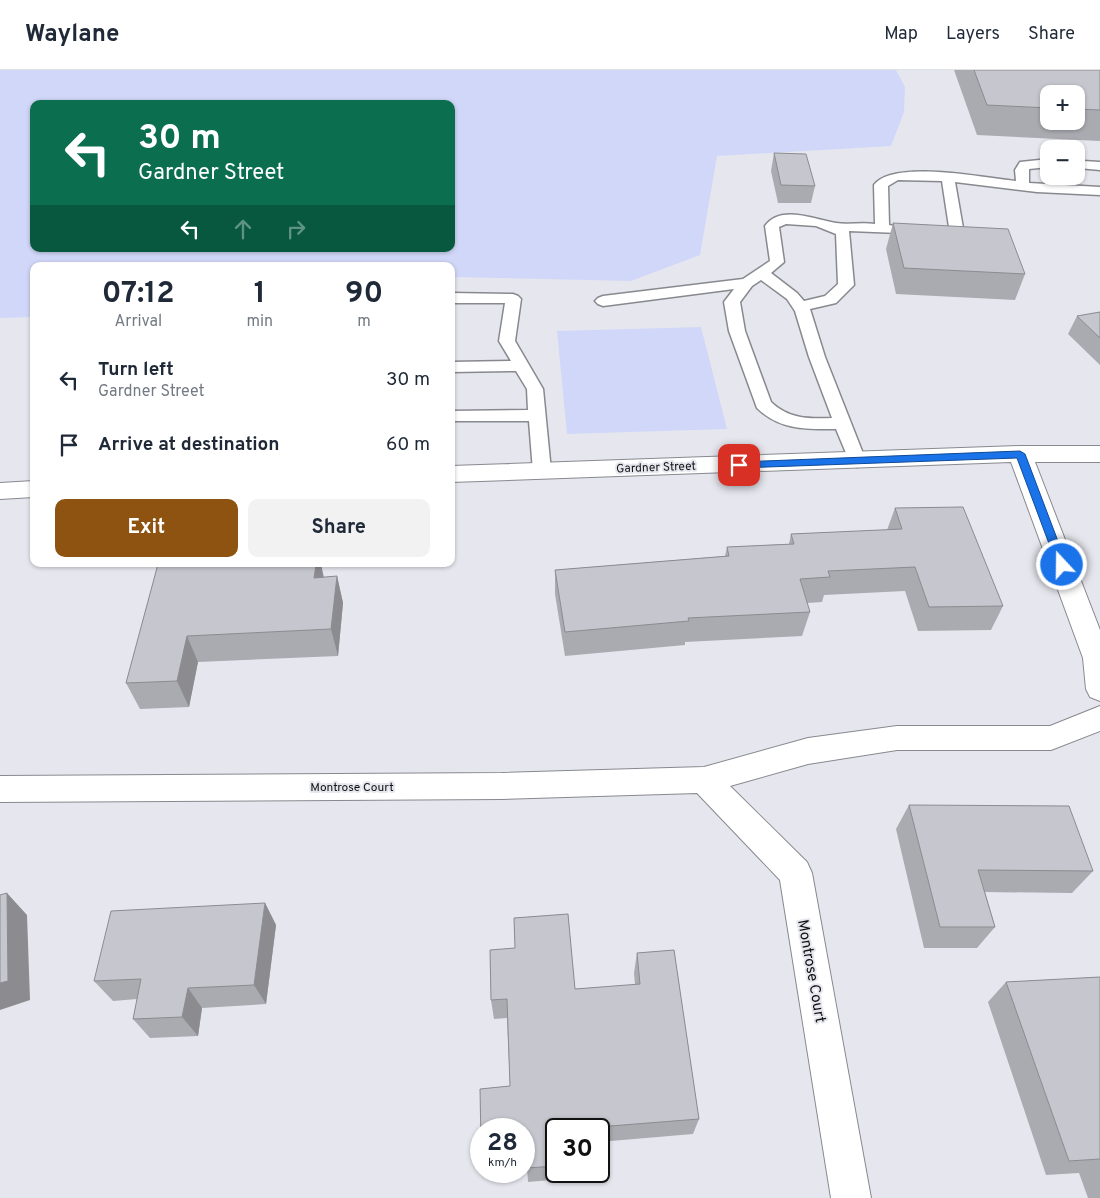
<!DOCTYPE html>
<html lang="en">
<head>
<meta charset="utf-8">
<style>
	:root { --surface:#fff; --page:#f2f2f3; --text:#1f2937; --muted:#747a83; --line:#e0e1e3; --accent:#8e5211 }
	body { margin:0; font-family:Overpass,sans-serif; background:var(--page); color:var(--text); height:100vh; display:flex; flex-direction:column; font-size:19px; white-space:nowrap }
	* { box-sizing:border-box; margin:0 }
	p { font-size:16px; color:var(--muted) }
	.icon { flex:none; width:28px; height:28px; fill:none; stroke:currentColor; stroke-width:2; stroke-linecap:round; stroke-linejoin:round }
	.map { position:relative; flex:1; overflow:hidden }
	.side { position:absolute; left:30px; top:192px; width:425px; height:305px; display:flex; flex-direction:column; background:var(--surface); border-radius:10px; box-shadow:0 1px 4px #0004 }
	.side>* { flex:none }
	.hud { position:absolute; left:30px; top:30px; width:425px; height:152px; border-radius:10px; box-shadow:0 1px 4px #0004; background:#0b6e4f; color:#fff; overflow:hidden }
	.controls { position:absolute; left:1040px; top:15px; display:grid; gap:10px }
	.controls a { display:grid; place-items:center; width:45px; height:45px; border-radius:10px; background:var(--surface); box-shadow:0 1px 4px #0004; font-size:25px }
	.speed { position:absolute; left:470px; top:1048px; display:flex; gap:10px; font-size:25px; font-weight:700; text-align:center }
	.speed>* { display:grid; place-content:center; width:65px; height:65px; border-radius:50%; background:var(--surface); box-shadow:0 1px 4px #0004; line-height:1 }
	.speed small { font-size:12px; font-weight:400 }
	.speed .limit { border:2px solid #111; border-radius:8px; background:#fff; color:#111 }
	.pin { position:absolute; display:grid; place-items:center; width:42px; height:42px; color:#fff; margin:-21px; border-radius:10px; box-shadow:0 2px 8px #0006 }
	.me { position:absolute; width:55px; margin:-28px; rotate:339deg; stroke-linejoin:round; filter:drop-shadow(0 0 4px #0008) }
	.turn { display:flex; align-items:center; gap:18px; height:105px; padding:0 25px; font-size:22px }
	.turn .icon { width:65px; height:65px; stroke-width:2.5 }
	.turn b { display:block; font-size:35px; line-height:42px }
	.lanes { display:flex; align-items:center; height:48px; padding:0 25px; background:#0003; justify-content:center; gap:25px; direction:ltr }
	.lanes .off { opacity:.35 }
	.eta { display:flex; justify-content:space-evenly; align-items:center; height:85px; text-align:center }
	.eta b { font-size:30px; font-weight:700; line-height:35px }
	.button { display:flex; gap:10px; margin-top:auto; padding:10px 25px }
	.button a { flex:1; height:58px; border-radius:10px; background:var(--accent); color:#fff; font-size:20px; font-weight:700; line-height:58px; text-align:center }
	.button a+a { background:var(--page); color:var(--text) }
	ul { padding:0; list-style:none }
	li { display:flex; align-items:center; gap:15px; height:65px; padding:0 25px }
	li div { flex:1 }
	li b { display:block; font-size:19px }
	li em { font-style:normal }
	header { display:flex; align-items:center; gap:30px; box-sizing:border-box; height:70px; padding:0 25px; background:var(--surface); border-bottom:1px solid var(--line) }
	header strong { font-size:24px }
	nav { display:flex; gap:28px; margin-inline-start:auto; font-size:18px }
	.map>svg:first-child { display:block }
	.green { fill:#d1d7f8; fill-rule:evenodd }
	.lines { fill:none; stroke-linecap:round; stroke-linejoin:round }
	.service-casing { stroke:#88898f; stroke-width:3 }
	.minor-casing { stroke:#88898f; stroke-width:2 }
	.service { fill:#fff; fill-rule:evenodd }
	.minor { fill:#fff; fill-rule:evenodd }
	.wall { fill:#aaabb1; fill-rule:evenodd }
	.shaded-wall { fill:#8b8b90 }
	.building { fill:#c6c7ce; stroke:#8b8b90 }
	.route { fill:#1a73e8; stroke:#114b97 }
	.labels { text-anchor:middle; stroke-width:4; stroke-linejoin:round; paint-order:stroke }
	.street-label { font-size:12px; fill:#111113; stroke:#e6e7ee }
	.near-street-label { font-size:15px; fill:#111113; stroke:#e6e7ee }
</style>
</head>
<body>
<header>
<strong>Waylane</strong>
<nav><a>Map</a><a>Layers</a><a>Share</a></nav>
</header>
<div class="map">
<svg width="1100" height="1128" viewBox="0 0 1100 1128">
	<rect width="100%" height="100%" fill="#e6e7ee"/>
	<path class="green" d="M0,0H896L905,17L904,42L891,76L717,86L700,185L631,211L451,207V196H34V247L0,248ZM34,34H451V179H34Z
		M701,257L727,359L567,364L557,261Z"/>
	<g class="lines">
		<defs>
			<path id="service" d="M1049,89V97L1029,99V113L1100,117V125L1037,122L955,112L963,158C955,168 939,171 927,168L925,165L927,162L946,159L949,157L942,111L898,110L888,116L889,155L899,157L901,160L899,163L849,161L854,215L836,233L810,239L825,287L866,391L863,395L857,397L851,395L836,359C805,359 780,360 757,338L729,261L724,232L734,219L603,236L598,234L595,231L598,228L603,226L743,209L770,191L765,156C781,134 815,150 836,153C848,155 862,152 875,154L874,115C893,89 985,108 1016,111L1015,100L1020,92ZM786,154L816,156L836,164L838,214L825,226L804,231L797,223L771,203L784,192L779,157ZM761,210L787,229L795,241L809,287L832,348C808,349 789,349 771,332L745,261L740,232L752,216Z
				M1083,91L1100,92V100L1078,98L1077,95Z
				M451,223L513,224L518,226L521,229L515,271L543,319L551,401L548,405L542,407L536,405L533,401L529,351H451V341L528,340L527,319L516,301L451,302V292L511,291L499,271L505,233H451Z"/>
			<path id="minor" d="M1020,376H1100V392H1035L1100,560V631L1090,627L1086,619L1083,588L1011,392L451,412V396Z
				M34,411V427L0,429V413Z
				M1100,636V661L1051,680H897L808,694L730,716L807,792L812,803L871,1128H831L780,810L697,723L502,729L0,732V706L502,703L704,697L808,668L897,656H1050Z"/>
		</defs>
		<use href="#service" class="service-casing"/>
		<use href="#minor" class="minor-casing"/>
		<use href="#service" class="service"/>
		<use href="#minor" class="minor"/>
	</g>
	<path class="wall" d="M954,0H1100V71L977,65ZM1049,24H1076V51H1049Z
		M774,83L815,116L811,133H778L771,101Z
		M893,153L1025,204L1015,230L896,224L886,179Z
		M1100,242V295L1068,264L1077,246Z
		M895,438L1003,536L991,560L918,561L905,521L824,525L822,532L807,533L810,542L802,566L685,572V575L565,586L555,524V500L725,486L727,477L789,474L791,464L887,460Z
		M158,494L324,507L337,506L343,533L338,586L198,592L189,637L140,639L126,613Z
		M909,735L1093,801L1072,823L985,822L995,857L977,878H924L896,759Z
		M265,833L276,855L266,934L202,938L198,966L150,968L133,949L137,929L113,931L94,911Z
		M568,844L575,919L635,915L634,903L637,883L674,880L699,1049L693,1064L599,1072V1059H556V1101H587L586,1107L528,1112L526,1085H524V1059H481V1076V1073L480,1019L510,1016L507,948L494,949L491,930L490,880L515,878L514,848Z
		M1100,907V1128H1088L1079,1103L1046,1105L988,932L1006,912Z"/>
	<path class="shaded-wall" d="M316,494H321L324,508H314Z
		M337,506L343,533L338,586L331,559Z
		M187,566L198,592L189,637L177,611Z
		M7,823L27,845L30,930L0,940V913Z
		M265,833L276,855L266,934L254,915Z
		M188,918L202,938L198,966L182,947Z"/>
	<path class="building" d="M974,0H1100V40L1076,39V24H1049V38L987,35Z
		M774,83L806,84L815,116L781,115Z
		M893,153L1008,159L1025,204L904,198Z
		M1100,242V268L1077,246Z
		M963,437L1003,536L929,537L915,497L828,501L830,507L800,509L810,542L688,548L689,551L565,562L555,500L729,486L727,477L794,474L791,464L902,459L895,438Z
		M158,494H316L314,508L337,506L331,559L187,566L177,611L126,613Z
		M909,735L1069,736L1093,801L978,800L995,857H940Z
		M7,823L8,911L0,913V825Z
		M265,833L254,915L188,918L182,947L133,949L141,909L94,911L111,841Z
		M568,844L575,919L640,914L637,883L674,880L699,1049L585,1058V1059H556V1096L527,1098L525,1070H524V1059H481V1073L480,1019L510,1016L507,929L491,930L490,880L515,878L514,848Z
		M1100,907V1089L1069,1091L1006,912Z"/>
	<path class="route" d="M1020,381L1025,384L1067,495L1066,498L1062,499L1057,495L1017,388L739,398L734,395L739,392Z"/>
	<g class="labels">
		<g class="street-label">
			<text transform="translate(656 397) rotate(-2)" y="4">Gardner Street</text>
			<text x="352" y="721">Montrose Court</text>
		</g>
		<g class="near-street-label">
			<text transform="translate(812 901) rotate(80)" y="5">Montrose Court</text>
		</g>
	</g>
</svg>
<div class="controls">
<a>+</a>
<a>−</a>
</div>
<div class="speed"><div>28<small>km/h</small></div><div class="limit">30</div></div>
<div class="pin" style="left:739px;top:395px;background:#d93025"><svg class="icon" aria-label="arrive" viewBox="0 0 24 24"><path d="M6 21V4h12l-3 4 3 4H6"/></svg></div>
<svg class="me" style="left:1062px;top:495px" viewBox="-20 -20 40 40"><circle r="17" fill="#1a73e8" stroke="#fff" stroke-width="3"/><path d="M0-11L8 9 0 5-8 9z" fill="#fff"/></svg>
<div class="hud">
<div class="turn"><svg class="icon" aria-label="left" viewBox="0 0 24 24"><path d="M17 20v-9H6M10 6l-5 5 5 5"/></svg><div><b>30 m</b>Gardner Street</div></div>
<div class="lanes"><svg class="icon" aria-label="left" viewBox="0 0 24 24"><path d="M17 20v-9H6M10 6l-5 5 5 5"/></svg><svg class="icon off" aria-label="ahead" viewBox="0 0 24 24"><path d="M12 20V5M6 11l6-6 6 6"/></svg><svg class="icon off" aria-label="right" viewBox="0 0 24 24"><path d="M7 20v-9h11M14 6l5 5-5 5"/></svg></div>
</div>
<section class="side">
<div class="eta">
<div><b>07:12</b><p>Arrival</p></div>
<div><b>1</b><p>min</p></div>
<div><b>90</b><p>m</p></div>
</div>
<ul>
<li><svg class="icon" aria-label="left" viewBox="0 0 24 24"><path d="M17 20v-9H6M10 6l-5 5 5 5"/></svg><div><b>Turn left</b><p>Gardner Street</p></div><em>30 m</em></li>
<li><svg class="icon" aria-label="arrive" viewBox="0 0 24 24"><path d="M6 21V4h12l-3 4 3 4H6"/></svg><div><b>Arrive at destination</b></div><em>60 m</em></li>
</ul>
<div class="button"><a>Exit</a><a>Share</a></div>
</section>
</div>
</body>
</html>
